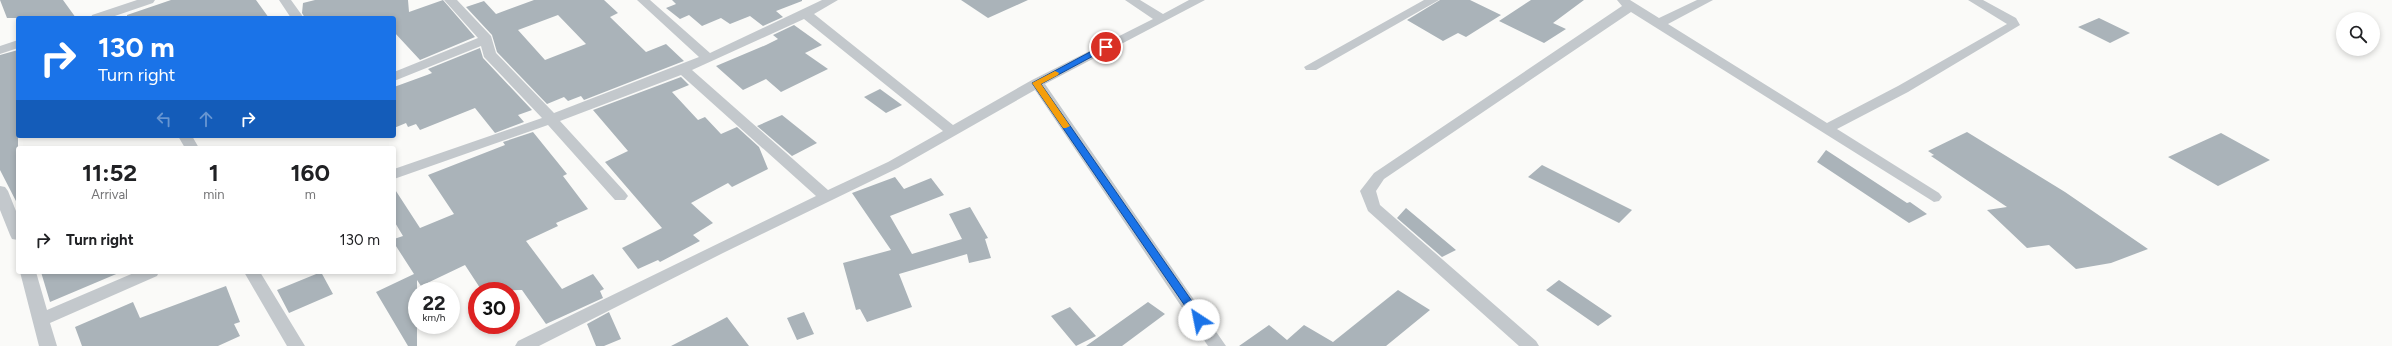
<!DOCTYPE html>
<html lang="en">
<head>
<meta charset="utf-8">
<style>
	:root { --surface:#fff; --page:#f6f6f6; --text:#202124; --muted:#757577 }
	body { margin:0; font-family:Figtree,sans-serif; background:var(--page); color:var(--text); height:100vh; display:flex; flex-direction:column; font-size:15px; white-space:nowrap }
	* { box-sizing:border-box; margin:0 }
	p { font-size:13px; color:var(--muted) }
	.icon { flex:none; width:22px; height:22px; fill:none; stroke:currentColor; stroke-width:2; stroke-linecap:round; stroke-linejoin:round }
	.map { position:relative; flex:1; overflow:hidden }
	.sheet { position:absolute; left:16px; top:146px; width:380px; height:128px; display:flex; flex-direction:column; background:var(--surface); border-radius:4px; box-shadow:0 2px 6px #0003 }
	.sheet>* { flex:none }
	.top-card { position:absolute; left:16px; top:16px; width:380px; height:122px; border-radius:4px; box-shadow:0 2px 6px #0003; background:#1a73e8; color:#fff; overflow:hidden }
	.tools { position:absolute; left:2336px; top:12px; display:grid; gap:8px }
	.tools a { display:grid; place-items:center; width:44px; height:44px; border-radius:50%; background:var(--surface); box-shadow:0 2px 6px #0003; font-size:20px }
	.speed { position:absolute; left:408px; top:282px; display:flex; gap:8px; font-size:20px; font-weight:700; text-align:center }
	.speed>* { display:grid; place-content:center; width:52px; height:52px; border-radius:50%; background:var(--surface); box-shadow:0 2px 6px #0003; line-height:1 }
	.speed small { font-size:10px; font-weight:400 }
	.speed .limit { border:6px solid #d22; background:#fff; color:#111 }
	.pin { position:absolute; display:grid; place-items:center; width:34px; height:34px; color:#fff; margin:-17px; border:2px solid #fff; border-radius:50%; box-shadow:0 1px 4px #0007 }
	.me { position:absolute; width:44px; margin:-22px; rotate:326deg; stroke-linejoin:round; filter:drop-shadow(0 0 3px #0008) }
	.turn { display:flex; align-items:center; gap:14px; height:84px; padding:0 16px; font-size:18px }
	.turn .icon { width:52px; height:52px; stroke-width:2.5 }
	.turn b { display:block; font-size:28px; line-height:34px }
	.lanes { display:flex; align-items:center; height:38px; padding:0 16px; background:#0003; justify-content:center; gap:20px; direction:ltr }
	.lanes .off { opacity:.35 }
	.eta { display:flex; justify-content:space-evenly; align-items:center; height:68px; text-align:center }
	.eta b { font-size:24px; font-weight:700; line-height:28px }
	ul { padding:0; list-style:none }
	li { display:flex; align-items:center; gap:12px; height:52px; padding:0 16px }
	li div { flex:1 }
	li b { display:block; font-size:15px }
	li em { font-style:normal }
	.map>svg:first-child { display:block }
	.building { fill:#aab3b9; fill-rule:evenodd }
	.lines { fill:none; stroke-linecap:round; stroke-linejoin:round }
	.street { fill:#c3c8cc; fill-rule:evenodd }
	.route { fill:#1a73e8; stroke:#114b97 }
	.slow { fill:#f59e0b }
</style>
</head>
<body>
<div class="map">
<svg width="2392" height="346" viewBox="0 0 2392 346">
	<rect width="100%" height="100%" fill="#fafaf8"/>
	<path class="building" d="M0,0H63L76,18H7Z
		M171,0H256L269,18H127V15Z
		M315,0H408L409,12L443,0L475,37L420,60L394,32V18H305L302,13L303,3Z
		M534,0H604L618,13L610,17L646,52L666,44L684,61L584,100L581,96L568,101L564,97L547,104L497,52L492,35L466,7L484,1L496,14ZM558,15L586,44L545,60L518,30Z
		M672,0H802V1L776,11L783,17L763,26L750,16L730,24L721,18L702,26L689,15L680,19L666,8L676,4Z
		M961,0H1028L988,18Z
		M1440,0H1470L1501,15L1466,37L1458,33L1443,41L1407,20Z
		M1531,0H1584L1553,23L1566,29L1544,43L1499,21Z
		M2099,18L2130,33L2110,43L2078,27Z
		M794,25L822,45L805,53L828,69L781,92L766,79L743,90L716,66L766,45L778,39L773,35Z
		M480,48L483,58L532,110L518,115L524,122L495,133L475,108L420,130L416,124L408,127L406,123L394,128V87L427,75L432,73L428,69Z
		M18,50V205L0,170V55Z
		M681,77L689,85L672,92L698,120L705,117L721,134L737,127L759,147L768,169L732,187L728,183L691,203L713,223L693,235L700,241L660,262L658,260L638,269L622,248L662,228L605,162L628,151L593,110Z
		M880,89L902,105L886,113L864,97Z
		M782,115L817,143L792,156L757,126Z
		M533,132L567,174L563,176L588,209L556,223L558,226L526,241L562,289L593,274L604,289L600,291L603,298L546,324L522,290L482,291L465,265L421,286L417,280V346H408L376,292L414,274L394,243V239L403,236L394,221V188L420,228L454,214L428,175L505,145L503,142Z
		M1967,132L2065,192L2148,249L2111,263L2076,269L2049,245L2027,248L1987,210L2007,207L1931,156L1934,155L1928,151Z
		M2221,133L2270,160L2218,186L2168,157Z
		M1826,150L1907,203L1910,202L1927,214L1909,223L1817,162Z
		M1542,165L1632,210L1619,223L1528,177Z
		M895,177L904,189L931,178L944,195L890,216L912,254L962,239L949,214L970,207L988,238L985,239L991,258L969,263L967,254L899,274L912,307L867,322L860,309L856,310L843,263L891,250L852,193Z
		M1406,208L1456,250L1442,257L1397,218Z
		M41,272H121L50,302Z
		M321,272L333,294L289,313L277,290Z
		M1559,280L1612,316L1598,326L1546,290Z
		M226,286L240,322L234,324L240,336L218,346H82L75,327L133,302L140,318Z
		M1398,290L1430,310L1386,346H1239L1269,325L1287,340L1304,325L1333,342Z
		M1148,302L1165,314L1122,346H1086Z
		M1070,307L1096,336L1076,346L1051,316Z
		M609,312L621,339L604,346H596L587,324Z
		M804,312L814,334L797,340L787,318Z
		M727,317L749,346H671L712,325Z"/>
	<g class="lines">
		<path class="street" d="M137,0H155L153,3L109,18H91L92,15Z
			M279,0H291L304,18H291Z
			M444,0H457L491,36L496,53L554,113L699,57L637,0H650L710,53L822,0H838L814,14L953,125L1032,80L1153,19L1125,0H1140L1163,14L1189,0H1205L1045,84L1226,346H1208L1035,90L898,168L723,253L539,346H515L518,341L816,196L681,75L560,121L625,192L628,196L625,200H615L548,125L394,179V169L542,118L484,57L481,46L394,81V72L478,38ZM804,19L943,131L888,162L828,190L692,70Z
			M1424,0H1439L1316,70H1306L1304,67Z
			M1617,0H1630L1659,18L1697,0H1713L1668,24L1827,123L1898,86L2007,24L1968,0H1983L2016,18L2020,25L1908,92L1837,129L1939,193L1942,197L1939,201L1934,202L1631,12L1384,179L1376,191L1380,205L1536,341L1539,346H1519L1368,211L1360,191L1374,173L1622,6Z
			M18,40V48L0,54V46Z
			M178,136H192L199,148H185Z
			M0,186L5,187L8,191L18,216V240L12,239L10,235L0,210Z
			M20,272H36L47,310L136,272H159L157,276L50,323L57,346H39Z
			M244,272H260L305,346H287Z"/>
	</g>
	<path class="route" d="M1103,45L1110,47L1041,84L1203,317V322H1196L1032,83Z"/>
	<path class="slow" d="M1055,71L1059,73L1058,75L1041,84L1070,126L1066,128H1063L1032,83Z"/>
</svg>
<div class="tools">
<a><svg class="icon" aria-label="search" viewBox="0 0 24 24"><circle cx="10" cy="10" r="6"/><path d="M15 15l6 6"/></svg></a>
</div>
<div class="speed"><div>22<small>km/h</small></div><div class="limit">30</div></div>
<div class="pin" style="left:1106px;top:47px;background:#d93025"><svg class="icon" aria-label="arrive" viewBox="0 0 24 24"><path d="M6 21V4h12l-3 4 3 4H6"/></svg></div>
<svg class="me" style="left:1199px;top:320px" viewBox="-20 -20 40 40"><circle r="19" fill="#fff"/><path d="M0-13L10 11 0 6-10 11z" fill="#1a73e8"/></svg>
<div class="top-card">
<div class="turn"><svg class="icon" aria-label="right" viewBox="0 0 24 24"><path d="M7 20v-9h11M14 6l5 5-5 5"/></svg><div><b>130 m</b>Turn right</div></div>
<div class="lanes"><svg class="icon off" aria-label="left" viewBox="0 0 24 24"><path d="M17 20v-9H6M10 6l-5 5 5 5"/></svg><svg class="icon off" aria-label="ahead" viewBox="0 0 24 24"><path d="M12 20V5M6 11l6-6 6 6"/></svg><svg class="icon" aria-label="right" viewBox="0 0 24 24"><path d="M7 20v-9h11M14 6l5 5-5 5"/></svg></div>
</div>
<section class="sheet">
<div class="eta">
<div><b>11:52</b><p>Arrival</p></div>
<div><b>1</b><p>min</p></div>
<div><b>160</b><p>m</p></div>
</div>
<ul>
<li><svg class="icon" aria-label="right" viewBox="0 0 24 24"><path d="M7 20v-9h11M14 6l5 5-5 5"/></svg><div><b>Turn right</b></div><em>130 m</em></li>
</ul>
</section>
</div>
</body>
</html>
